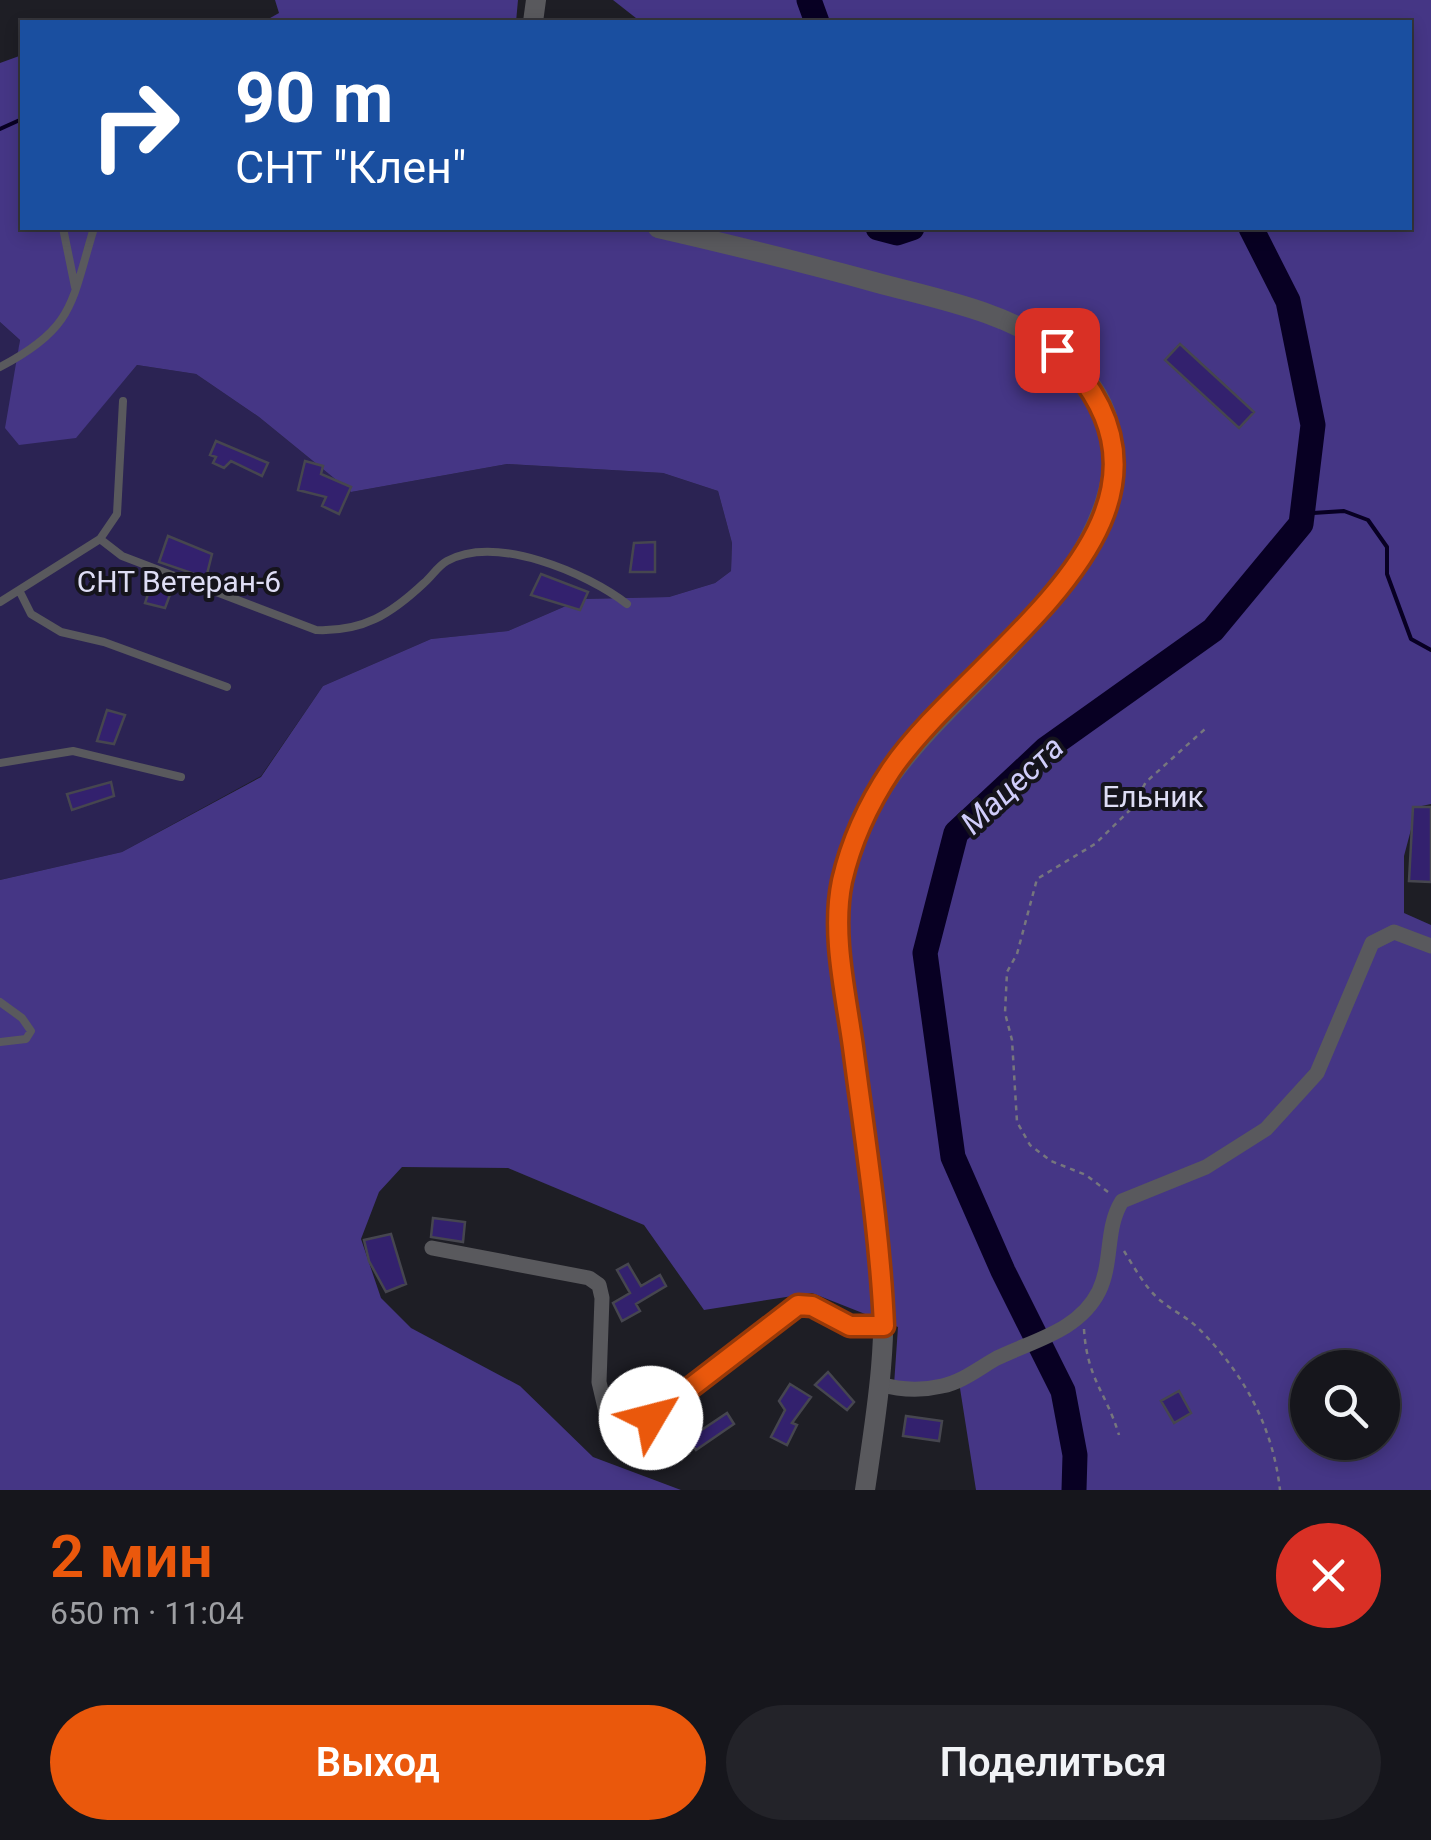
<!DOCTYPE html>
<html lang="ru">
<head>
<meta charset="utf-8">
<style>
	:root { --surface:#16161c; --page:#232329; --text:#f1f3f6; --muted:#9e9fa3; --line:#35353b; --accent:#ea580c }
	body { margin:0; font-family:Roboto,sans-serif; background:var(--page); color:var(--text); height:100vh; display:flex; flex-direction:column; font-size:38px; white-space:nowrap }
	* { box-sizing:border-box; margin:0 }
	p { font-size:32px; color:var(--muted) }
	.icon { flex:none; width:55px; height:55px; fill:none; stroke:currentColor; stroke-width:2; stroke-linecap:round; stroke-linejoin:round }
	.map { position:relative; height:1490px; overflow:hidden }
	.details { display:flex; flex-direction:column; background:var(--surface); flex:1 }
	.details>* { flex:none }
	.hud { position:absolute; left:20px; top:20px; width:1392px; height:210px; border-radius:0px; box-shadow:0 5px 15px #0003,0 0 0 2px var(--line); background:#1a4fa0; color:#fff; overflow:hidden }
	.tools { position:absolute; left:1290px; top:1350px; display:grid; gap:20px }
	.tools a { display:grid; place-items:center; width:110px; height:110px; border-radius:50%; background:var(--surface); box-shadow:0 5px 15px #0003,0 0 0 2px var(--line); font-size:50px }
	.pin { position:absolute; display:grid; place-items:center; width:85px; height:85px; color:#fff; margin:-42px; border-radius:20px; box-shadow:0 5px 15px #0006 }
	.me { position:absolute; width:110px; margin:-55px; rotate:53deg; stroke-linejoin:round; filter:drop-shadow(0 0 8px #0008) }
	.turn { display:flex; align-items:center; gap:35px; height:210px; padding:0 50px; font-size:45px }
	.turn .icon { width:130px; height:130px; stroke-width:2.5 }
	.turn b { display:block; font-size:70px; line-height:85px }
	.round { display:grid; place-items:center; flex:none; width:105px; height:105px; border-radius:52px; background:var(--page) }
	.summary { display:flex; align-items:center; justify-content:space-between; height:170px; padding:0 50px }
	h1 { font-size:60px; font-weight:600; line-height:75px; color:var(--accent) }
	.cta { display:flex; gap:20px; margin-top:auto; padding:20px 50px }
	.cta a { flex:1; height:115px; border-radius:60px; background:var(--accent); color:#fff; font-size:40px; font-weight:600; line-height:115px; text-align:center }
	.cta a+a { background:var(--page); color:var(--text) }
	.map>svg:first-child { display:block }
	.green { fill:#2b2353 }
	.forest { fill:#453685; fill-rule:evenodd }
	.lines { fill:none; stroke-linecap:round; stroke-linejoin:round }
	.stream { stroke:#080023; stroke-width:4 }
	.river { stroke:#080023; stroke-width:25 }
	.building { fill:#33216e; stroke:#46464f; stroke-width:2.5 }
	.path { stroke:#76767d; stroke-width:2.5; stroke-dasharray:5 5; stroke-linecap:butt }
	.service { stroke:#59595d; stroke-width:8 }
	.minor { stroke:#59595d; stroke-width:15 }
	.tertiary { stroke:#59595d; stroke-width:20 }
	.route-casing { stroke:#983908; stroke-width:25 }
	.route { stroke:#ea580c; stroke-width:18 }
	.labels { text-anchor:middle; stroke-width:8; stroke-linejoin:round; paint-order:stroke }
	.park-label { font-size:30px; fill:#deddf4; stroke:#15141c }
	.water-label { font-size:32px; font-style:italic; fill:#d0cdfa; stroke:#15141c }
</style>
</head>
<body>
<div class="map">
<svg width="1431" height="1490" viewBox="0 0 1431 1490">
	<rect width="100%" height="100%" fill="#1e1e25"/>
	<path class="green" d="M0,322L20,340L16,374L76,437L137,365L196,374L259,417L351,492L507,464L663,473L718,491L732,543L731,571L715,583L669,597L582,599L508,631L431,639L323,686L261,776L122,852L0,880Z"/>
	<path class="forest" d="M275,0H518L516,22H263L279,13Z
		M613,0H1431V804L1417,807L1404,856V913L1431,925V1490H976L959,1382L894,1385L898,1327L812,1293L704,1310L644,1225L508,1168L402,1167L379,1192L361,1239L381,1298L411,1328L520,1386L593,1457L681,1490H0V880L122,852L261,777L323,686L431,639L508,631L582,599L669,597L715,583L731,571L732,543L718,491L663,473L507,464L351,492L259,417L196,374L137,365L76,438L19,445L5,428L20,340L0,322V63L22,55V228H1410V22H641ZM1308,1368H1382V1442H1308Z"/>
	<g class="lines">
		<path class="stream" d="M0,129L22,119
			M1301,524L1313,513L1344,511L1368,520L1387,547V574L1411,639L1431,650"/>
		<path class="river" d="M809,0L817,22
			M878,228L897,233L912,228
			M1074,1490L1075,1455L1063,1391L1003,1271L953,1157L925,953L956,833L1046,749L1213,630L1301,524L1313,425L1288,301L1251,228"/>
	</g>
	<path class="building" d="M1180,344L1254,412L1239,428L1165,360Z
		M216,441L268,463L262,476L231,461L224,468L213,463L216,457L210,455Z
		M305,461L323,466L321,474L351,487L339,514L322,506L326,497L298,490Z
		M168,536L212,554L206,578L159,562Z
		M655,542V572H630L634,543Z
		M541,574L588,592L580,610L531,595Z
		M154,576L174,584L165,608L145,603Z
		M107,710L125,715L114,744L97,741Z
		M111,782L114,796L72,810L67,794Z
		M1413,807H1431V882L1409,881Z
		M433,1218L465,1222L463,1242L431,1237Z
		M391,1234L406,1284L386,1292L369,1261L364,1240Z
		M628,1264L641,1286L660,1275L666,1286L636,1304L640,1311L622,1321L613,1303L630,1293L617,1270Z
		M828,1372L854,1402L847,1410L815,1385Z
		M790,1384L811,1397L792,1423L797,1425L787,1445L771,1437L785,1410L779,1401Z
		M1179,1391L1191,1413L1174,1423L1161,1401Z
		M727,1413L734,1424L696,1450L688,1439Z
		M906,1416L942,1421L939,1441L903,1436Z"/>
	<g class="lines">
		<path class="path" d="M1108,1192L1086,1175L1051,1161L1030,1145L1017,1122L1012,1040L1005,1013L1007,972L1017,954L1037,879L1095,844L1130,810L1146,782L1205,729
			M1124,1251C1134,1267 1146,1289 1161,1301C1173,1311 1187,1317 1198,1328C1244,1373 1273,1427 1280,1490
			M1084,1329C1087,1379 1106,1392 1119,1435"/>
		<path class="service" d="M63,228L75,287
			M0,367C75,328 71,303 94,228
			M100,539L122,556L316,630C363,632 391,614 424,583C432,576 438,566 447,561C496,534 587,573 627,604
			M19,590L31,614L61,632L104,642L227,687
			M0,602L100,539L117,514L123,401
			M0,763L73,751L181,777
			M0,1002L22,1018L31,1031L26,1039L0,1042"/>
		<path class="minor" d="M432,1248L589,1278L599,1285L602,1298L599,1382L609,1425L634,1432L798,1305L812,1306L850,1326L885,1327
			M880,1384C900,1390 921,1391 942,1386C962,1382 979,1368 997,1358C1034,1340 1079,1331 1099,1291C1113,1262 1105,1228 1122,1201L1206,1167L1266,1129L1317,1073L1372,943L1394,932L1431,946"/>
		<path class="tertiary" d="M533,22L536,0
			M658,228C732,245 805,263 878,283C937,299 1009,312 1058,351C1172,441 1085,566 1010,646C943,719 864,778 842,881C833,926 844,978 850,1023C860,1104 872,1184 881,1265C889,1340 876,1415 865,1490"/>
	</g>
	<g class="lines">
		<defs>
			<path id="route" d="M651,1418L798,1305L812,1306L850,1326H884C880,1233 865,1140 853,1047C846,995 831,934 842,881C851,842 869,803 891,770C972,650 1226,515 1057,350"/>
		</defs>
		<use href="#route" class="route-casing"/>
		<use href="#route" class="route"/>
	</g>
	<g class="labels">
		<g class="park-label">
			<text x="179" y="592">СНТ Ветеран-6</text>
			<text x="1153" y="807">Ельник</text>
		</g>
		<g class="water-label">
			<text transform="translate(1012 785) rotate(-43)" y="11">Мацеста</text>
		</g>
	</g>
</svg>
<div class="tools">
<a><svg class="icon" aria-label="search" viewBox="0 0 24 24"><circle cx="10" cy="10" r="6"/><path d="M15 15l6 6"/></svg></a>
</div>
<div class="pin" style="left:1057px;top:350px;background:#d93025"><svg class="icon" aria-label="arrive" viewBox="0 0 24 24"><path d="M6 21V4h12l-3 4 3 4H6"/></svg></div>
<svg class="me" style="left:651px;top:1418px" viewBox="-20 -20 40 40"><circle r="19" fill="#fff"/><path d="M0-13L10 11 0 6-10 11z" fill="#ea580c"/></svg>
<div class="hud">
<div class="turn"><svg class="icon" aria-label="right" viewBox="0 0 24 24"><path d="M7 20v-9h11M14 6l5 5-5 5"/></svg><div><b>90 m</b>СНТ &quot;Клен&quot;</div></div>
</div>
</div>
<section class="details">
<div class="summary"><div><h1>2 мин</h1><p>650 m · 11:04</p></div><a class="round" style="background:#d93025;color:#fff"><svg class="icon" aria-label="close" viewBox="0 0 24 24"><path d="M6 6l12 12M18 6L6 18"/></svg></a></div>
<div class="cta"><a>Выход</a><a>Поделиться</a></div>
</section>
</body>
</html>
